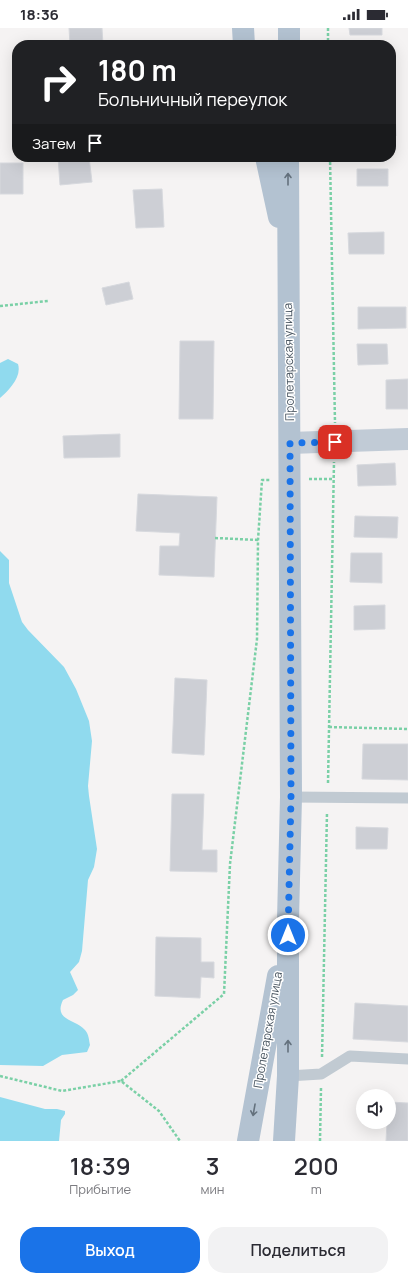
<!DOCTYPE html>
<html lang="ru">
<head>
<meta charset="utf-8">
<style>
	:root { --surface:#fff; --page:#f2f2f3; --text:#2b2b33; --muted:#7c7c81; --accent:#1a73e8 }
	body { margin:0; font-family:Manrope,sans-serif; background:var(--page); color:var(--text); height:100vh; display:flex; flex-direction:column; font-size:15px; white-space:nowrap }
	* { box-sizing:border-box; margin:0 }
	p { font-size:13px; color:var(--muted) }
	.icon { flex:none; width:22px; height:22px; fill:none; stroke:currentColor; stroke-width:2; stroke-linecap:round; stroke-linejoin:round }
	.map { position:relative; height:1113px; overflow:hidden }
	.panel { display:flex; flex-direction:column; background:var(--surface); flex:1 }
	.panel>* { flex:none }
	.top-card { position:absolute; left:12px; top:12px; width:384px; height:122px; border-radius:16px; box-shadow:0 4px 16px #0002; background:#202124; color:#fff; overflow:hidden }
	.fabs { position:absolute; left:356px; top:1061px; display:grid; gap:8px }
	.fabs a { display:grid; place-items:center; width:40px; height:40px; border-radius:50%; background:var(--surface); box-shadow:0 4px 16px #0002; font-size:20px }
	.pin { position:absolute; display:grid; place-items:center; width:34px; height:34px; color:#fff; margin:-17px; border-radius:8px; box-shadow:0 2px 6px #0006 }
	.me { position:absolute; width:44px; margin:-22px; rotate:0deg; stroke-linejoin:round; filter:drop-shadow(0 0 3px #0008) }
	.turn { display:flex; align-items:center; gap:14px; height:84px; padding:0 20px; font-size:18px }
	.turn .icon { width:52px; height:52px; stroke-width:2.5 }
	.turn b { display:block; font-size:28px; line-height:34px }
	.then { display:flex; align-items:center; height:38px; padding:0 20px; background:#0003; gap:8px; font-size:15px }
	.eta { display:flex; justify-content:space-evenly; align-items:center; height:68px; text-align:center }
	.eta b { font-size:24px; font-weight:600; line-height:28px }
	.action { display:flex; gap:8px; margin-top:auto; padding:8px 20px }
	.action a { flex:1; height:46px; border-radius:16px; background:var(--accent); color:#fff; font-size:16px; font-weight:600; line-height:46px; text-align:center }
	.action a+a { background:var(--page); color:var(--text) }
	.status { display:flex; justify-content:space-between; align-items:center; height:28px; padding:0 20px; background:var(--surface); direction:ltr }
	.status svg { height:11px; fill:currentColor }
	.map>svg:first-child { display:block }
	.water { fill:#90daee }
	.building { fill:#cdcfd5; stroke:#d7d9de }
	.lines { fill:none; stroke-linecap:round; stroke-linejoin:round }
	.path { stroke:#7ad0a6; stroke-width:2.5; stroke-dasharray:3 2; stroke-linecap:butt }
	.lane { stroke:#c1cad2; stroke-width:11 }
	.secondary { stroke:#c1cbd6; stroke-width:22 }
	.primary { stroke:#b3c2d1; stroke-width:22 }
	.oneway { stroke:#64717d }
	.route { stroke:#1a73e8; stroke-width:7; stroke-dasharray:0 12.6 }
	.labels { text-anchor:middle; stroke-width:3; stroke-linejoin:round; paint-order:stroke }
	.street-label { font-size:12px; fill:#4a5661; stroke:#fff }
</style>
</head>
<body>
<div class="status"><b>18:36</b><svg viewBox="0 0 49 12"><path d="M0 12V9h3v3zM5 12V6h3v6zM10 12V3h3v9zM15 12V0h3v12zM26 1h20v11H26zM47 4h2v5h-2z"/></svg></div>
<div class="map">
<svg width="408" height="1113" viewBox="0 0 408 1113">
	<rect width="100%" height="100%" fill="#f5f3f3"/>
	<path class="water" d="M8,331L18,336C22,349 9,362 0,370V335Z
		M0,523L9,532V555L22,594L28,602L64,639L76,661L89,693L92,713L88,758L89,768L97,821L94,839L88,852L82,923L79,934L70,944L78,962L73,967L63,972C53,993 76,991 85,1002C89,1006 89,1013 90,1017L87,1024L62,1027L43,1038L0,1037Z
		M0,1069L45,1081H57L65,1083V1086L61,1092L59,1113H0Z"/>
	<path class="building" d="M69,0H102L103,17H70Z
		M349,0H382V7H350Z
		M391,83H395L396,108H391Z
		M58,129H89L92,154L60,157Z
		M0,135H23V166H0Z
		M357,141H388V158H357Z
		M162,161L164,199L136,200L133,162Z
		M384,204V226H349L348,205Z
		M129,254L133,271L106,277L102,260Z
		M358,279H406V300L358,301Z
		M180,313H214L213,391H179Z
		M357,316H387L388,336L358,337Z
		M408,351V381H386V352Z
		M120,406V429L64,430L63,408Z
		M395,435L396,457L358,458L357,437Z
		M138,466L217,469L214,549L159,547L160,518H179L180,505L136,503Z
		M355,488L398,489L397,510L354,509Z
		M351,525H382V555L350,554Z
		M385,577V601L354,602V578Z
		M175,650L207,652L204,727L172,725Z
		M363,716H408V752L362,751Z
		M172,766H204L202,822H217V844L170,843Z
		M356,799L388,800L387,821H356Z
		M156,909L201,910V934H214V950L201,949L200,970L155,968Z
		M355,975L408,978V1014L353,1011Z
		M389,1074L408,1075V1113H386L387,1094H389Z"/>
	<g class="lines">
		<path class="path" d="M328,0V17
			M330,129L335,395
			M0,278L48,273
			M309,451H334
			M215,510L258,512
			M329,699L408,701
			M328,755L334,434
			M322,1029L327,784
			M0,1048L62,1063L121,1053L159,1083L180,1113
			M121,1053L224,966L230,836L257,611L258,512L262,452H270
			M320,1113L321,1060"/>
		<path class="lane" d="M291,769L408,770
			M288,1048L321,1046L350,1028L408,1031"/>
		<path class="secondary" d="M290,415L408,411"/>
		<path class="primary" d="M243,0L244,17
			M289,0V17
			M266,129L279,189
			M248,1113L278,948
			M284,1113L288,1048V892L291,769L288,129"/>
	</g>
	<defs><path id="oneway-shaft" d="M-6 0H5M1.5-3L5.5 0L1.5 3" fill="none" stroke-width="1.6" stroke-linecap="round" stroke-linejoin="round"/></defs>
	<g class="oneway">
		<use href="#oneway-shaft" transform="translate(288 151) rotate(-90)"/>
		<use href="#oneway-shaft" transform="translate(288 1018) rotate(-90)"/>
		<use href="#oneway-shaft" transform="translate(254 1082) rotate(100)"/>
	</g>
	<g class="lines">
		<path class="route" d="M288,907L291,769L290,415L335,414"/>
	</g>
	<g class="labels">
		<g class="street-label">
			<text transform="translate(289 334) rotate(-91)" y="4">Пролетарская улица</text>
			<text transform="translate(268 1002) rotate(-80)" y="4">Пролетарская улица</text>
		</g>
	</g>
</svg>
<div class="fabs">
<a><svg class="icon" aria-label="sound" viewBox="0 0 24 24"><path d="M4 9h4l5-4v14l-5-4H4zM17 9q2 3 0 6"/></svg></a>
</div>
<div class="pin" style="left:335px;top:414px;background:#d93025"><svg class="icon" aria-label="arrive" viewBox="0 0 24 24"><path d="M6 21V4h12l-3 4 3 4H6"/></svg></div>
<svg class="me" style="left:288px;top:907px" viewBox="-20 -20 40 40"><circle r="17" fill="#1a73e8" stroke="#fff" stroke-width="3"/><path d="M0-11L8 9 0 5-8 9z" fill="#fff"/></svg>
<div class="top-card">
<div class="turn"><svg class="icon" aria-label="right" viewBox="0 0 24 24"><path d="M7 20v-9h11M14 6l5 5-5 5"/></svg><div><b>180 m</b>Больничный переулок</div></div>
<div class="then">Затем<svg class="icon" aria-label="arrive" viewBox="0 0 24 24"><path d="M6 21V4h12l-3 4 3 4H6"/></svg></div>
</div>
</div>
<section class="panel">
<div class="eta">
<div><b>18:39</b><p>Прибытие</p></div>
<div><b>3</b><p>мин</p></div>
<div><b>200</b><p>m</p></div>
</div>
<div class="action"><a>Выход</a><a>Поделиться</a></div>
</section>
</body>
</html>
